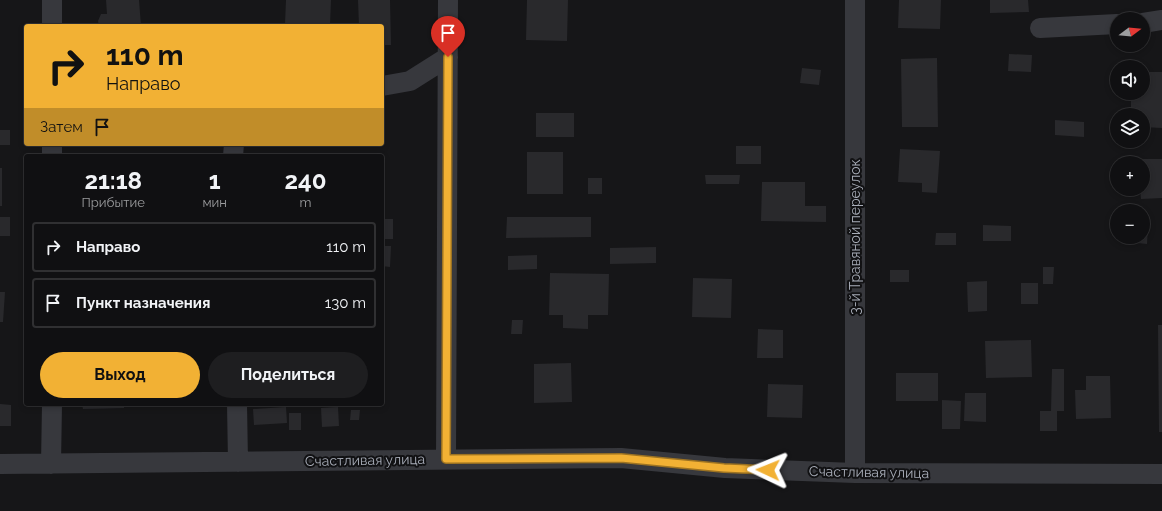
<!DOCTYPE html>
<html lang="ru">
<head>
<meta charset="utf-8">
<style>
	:root { --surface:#101012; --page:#1e1e20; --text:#f1f3f6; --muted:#9c9d9f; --line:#303032; --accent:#f2b134 }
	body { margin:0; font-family:Raleway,sans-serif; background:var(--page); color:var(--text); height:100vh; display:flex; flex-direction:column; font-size:15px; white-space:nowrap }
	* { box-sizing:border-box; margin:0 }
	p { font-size:13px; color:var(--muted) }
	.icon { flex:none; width:22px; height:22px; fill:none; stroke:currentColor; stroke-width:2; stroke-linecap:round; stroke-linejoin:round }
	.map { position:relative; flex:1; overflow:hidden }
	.panel { position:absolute; left:24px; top:154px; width:360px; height:252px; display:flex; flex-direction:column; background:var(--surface); border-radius:4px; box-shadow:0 2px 6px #0003,0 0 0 1px var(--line) }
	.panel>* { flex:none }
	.banner { position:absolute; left:24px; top:24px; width:360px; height:122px; border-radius:4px; box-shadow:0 2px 6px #0003,0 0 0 1px var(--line); background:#f2b134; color:#111; overflow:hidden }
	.needle { width:26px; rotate:74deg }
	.fabs { position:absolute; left:1110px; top:12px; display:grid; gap:8px }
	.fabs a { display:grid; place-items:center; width:40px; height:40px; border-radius:50%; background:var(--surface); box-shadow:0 2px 6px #0003,0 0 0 1px var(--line); font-size:20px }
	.pin { position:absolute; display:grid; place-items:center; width:34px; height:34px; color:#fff; margin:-41px -17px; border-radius:50% 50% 50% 0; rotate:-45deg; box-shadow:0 0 4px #0007 }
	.pin .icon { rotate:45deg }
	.me { position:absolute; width:44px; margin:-22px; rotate:272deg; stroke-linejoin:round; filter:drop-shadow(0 0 3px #0008) }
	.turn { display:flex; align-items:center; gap:14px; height:84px; padding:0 16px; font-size:18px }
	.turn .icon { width:52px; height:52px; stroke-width:2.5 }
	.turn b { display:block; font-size:28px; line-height:34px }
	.then { display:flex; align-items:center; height:38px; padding:0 16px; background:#0003; gap:8px; font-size:15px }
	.eta { display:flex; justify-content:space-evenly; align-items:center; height:68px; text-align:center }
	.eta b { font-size:24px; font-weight:700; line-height:28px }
	.action { display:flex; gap:8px; margin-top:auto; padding:8px 16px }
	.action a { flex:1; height:46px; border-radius:24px; background:var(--accent); color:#111; font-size:16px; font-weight:700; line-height:46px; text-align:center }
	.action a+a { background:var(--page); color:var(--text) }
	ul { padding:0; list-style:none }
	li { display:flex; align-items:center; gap:12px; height:50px; margin:0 8px 6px; padding:0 8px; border:2px solid var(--line); border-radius:4px }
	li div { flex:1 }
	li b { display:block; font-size:15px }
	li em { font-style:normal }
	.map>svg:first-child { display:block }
	.building { fill:#29292c }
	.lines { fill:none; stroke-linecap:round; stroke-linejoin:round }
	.minor { stroke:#37383d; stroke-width:20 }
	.route-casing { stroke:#9d7322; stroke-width:10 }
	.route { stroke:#f2b134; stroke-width:7 }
	.labels { text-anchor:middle; stroke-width:4; stroke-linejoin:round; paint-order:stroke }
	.street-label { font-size:14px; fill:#a8adb8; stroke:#111113 }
</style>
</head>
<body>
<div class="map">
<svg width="1162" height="511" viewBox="0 0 1162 511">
	<rect width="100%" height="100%" fill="#161618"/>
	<path class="building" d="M106,0H139L141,26H99L98,21L101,14H107Z
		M286,0H331L330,25L285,24Z
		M358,0H390L391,45H382V26H359Z
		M527,0H568L567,41L526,40Z
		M899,0H941L940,29L898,28Z
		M990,0H1028L1029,12L990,13Z
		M1009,54L1032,55L1031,72L1008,71Z
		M937,58L938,127H902L901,59Z
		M802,68L821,70L819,85L800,83Z
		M1143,72H1162V128L1143,127V115H1131V93H1143Z
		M536,113H574V137H536Z
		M1055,120L1084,122V137L1055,135Z
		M0,130H10V145H0Z
		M736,146H761V164H736Z
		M900,149L940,151L937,193L922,192V183L898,182Z
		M527,152H563V194H527Z
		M1140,159H1162V198L1141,199L1140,189H1143V163H1140Z
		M0,168H2V206H0Z
		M705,175H740L739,184H706Z
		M588,178H602V194H588Z
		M762,182H805V206H826V222L761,221Z
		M0,217H10V236H0Z
		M507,217H591V237L506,238Z
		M382,219H393V239H382Z
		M983,225L1011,226V241H983Z
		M1143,225H1148L1147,244L1118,241V237H1143Z
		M936,233H956V245H935Z
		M382,246H391L390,267L382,266Z
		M656,247V263L610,264V248Z
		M537,255V269L508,270V256Z
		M1043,267H1054L1053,284H1043Z
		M890,270H909V282H890Z
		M550,273L609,274L608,315H588V329L563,328V315H549Z
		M693,278L732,279L731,318L692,317Z
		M987,281V311L968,312L967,282Z
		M1021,283H1038V304H1021Z
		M0,292H5L3,322H0Z
		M512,320H523L522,334H511Z
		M1158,325H1162V432H1159Z
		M758,329L783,330V358H757Z
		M1031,340L1032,377L986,378L985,341Z
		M571,363L572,402L534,403V364Z
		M1052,369H1064V411H1057V431H1040V411H1051Z
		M896,373H938V401H896Z
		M1086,376H1110L1111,418L1076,419L1075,390H1086Z
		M768,384L803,385L802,418L767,417Z
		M965,393H986V422L964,421Z
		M942,400L961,401L960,429H942Z
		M0,404L11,405V426H0Z
		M82,404H124V408L83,409Z
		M286,407L287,423L254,425L253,409Z
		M338,407L339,426L322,427L321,408Z
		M351,410H360L359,420H350Z
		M289,413H301V430H289Z"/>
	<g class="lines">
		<path class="minor" d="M1143,23L1162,20
			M52,26V0
			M1040,28L1117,24
			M382,86L410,81L448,57
			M52,156V144
			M233,156L234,144
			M237,404L238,462
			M446,459L448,0
			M0,464L621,458L725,468L855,473L1162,474
			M51,464L52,404
			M855,473V0"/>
	</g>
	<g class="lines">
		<defs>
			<path id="route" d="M448,57L446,459L621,458L724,468L768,470"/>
		</defs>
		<use href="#route" class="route-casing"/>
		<use href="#route" class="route"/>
	</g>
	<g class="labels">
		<g class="street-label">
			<text transform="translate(855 237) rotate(-90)" y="5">3-й Травяной переулок</text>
			<text transform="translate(365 460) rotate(-1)" y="5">Счастливая улица</text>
			<text transform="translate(869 472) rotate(1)" y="5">Счастливая улица</text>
		</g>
	</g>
</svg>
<div class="fabs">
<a><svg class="needle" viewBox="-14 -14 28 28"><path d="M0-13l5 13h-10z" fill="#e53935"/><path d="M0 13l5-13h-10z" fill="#9c9d9f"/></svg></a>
<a><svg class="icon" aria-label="sound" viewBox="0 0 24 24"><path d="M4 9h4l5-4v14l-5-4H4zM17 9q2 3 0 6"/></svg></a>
<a><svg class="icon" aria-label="layers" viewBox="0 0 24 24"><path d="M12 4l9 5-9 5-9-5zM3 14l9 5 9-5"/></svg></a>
<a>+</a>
<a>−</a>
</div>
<div class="pin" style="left:448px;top:57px;background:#d93025"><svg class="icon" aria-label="arrive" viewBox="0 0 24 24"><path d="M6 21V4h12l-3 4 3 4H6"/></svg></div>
<svg class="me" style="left:768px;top:470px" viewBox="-20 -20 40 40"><path d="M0-17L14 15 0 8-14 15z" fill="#f2b134" stroke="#fff" stroke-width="4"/></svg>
<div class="banner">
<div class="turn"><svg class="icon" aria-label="right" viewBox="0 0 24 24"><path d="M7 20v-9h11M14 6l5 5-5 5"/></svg><div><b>110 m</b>Направо</div></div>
<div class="then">Затем<svg class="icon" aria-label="arrive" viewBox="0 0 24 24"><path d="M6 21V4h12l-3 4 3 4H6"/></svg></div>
</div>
<section class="panel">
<div class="eta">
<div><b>21:18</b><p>Прибытие</p></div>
<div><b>1</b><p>мин</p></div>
<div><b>240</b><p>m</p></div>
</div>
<ul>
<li><svg class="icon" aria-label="right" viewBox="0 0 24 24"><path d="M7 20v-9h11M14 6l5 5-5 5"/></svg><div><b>Направо</b></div><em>110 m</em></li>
<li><svg class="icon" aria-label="arrive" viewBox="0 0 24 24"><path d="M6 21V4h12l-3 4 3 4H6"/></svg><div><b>Пункт назначения</b></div><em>130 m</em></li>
</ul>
<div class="action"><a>Выход</a><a>Поделиться</a></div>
</section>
</div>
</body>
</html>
